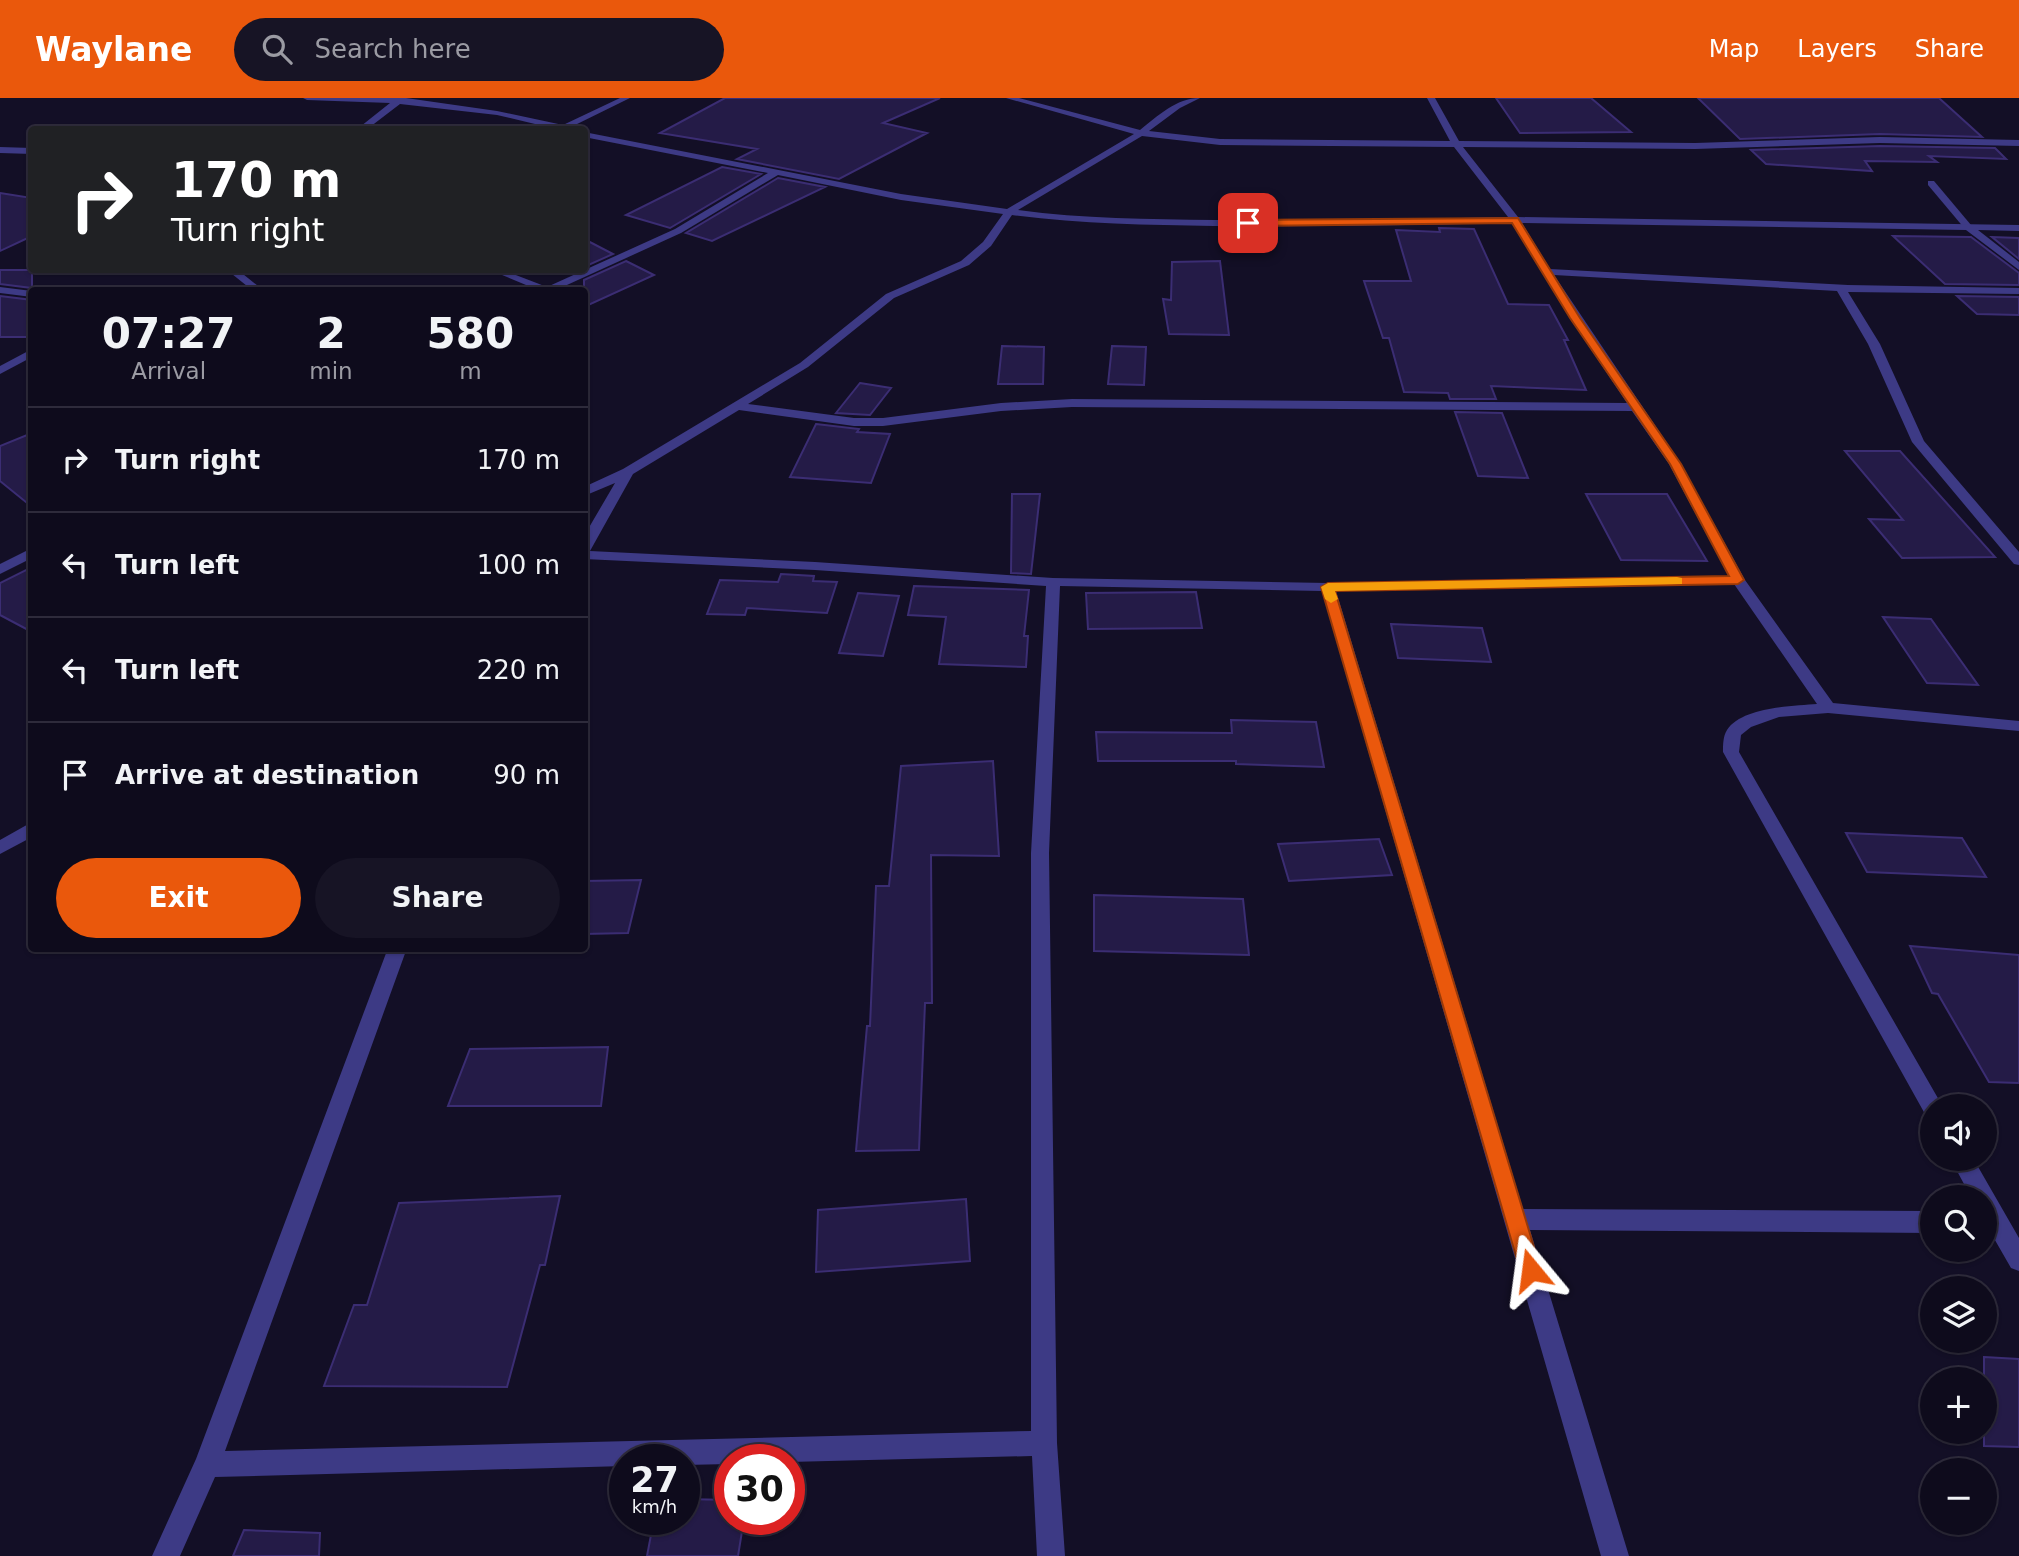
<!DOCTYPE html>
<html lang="en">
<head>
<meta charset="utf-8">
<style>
	:root { --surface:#0e0b1c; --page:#171425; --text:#f1f3f6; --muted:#9b9ba3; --line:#2e2b3b; --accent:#ea580c }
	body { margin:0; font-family:"DejaVu Sans",sans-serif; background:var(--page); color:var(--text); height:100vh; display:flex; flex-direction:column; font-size:26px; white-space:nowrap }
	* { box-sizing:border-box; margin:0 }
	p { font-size:23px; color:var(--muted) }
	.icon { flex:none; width:38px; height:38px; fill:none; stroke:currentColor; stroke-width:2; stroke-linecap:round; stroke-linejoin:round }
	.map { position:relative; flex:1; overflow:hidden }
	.side { position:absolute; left:28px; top:189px; width:560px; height:665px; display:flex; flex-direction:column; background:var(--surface); border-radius:7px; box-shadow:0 2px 5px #0004,0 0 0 2px var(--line) }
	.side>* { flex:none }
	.hud { position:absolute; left:28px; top:28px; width:560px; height:147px; border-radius:7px; box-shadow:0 2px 5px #0004,0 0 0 2px var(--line); background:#202124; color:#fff; overflow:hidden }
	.tools { position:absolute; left:1920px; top:996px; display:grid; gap:14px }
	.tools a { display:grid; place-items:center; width:77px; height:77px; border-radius:50%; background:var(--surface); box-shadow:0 2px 5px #0004,0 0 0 2px var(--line); font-size:35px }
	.speed { position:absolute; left:609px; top:1346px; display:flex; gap:14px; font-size:35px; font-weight:700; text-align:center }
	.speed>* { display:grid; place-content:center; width:91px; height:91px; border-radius:50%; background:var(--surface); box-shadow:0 2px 5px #0004,0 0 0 2px var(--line); line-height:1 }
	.speed small { font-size:18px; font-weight:400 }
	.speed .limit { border:10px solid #d22; background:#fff; color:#111 }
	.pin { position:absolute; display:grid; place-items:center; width:60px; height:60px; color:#fff; margin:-30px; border-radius:14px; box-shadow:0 4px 10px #0006 }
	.me { position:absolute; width:77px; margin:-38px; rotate:344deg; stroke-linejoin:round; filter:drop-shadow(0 0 5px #0008) }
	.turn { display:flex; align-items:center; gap:24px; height:147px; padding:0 28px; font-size:32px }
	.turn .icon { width:91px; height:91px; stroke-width:2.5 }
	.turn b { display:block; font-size:49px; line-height:60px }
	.eta { display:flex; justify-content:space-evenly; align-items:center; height:119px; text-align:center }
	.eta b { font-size:42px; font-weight:700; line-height:49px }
	.button { display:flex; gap:14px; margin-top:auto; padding:14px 28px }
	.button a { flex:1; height:80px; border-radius:42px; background:var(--accent); color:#fff; font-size:28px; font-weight:700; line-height:80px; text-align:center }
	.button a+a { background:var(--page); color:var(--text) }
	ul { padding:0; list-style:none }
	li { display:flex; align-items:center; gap:21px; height:105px; padding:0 28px; border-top:2px solid var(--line) }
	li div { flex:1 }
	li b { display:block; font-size:26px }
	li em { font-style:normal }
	header { display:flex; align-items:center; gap:42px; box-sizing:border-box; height:98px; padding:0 35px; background:var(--accent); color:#fff }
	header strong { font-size:33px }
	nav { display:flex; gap:38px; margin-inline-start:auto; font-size:24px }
	.search { width:490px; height:63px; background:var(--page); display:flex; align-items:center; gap:18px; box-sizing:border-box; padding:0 24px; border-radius:38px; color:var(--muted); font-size:26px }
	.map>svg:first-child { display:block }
	.building { fill:#241b47; stroke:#3b2d73; stroke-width:2 }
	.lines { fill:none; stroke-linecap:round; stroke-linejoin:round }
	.service { fill:#3d3a85; fill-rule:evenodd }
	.minor { fill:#3d3a85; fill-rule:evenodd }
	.route { fill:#ea580c; stroke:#983908; stroke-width:2 }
	.slow { fill:#f59e0b }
</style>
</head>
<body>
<header>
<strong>Waylane</strong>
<div class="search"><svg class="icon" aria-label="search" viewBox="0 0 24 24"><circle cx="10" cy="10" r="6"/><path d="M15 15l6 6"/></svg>Search here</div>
<nav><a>Map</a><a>Layers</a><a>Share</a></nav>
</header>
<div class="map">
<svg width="2019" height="1458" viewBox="0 0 2019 1458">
	<rect width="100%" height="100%" fill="#130f26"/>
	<path class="building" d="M725,0H940L883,25L927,35L839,81L737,61L757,51L660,35Z
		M1496,0H1591L1631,34L1520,35Z
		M1698,0H1939L1982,39L1880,36L1740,41Z
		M1880,48L1995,50L2006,61L1929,58L1937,64L1865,63L1872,73L1766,66L1751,52Z
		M722,69L761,76L670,130L626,117Z
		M778,80L825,89L712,143L686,135Z
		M0,95L32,100V138L0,153Z
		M1439,130L1474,131L1508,206L1549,207L1568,242H1564L1586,292L1491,288L1496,301H1450L1448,295L1404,294L1389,240H1383L1364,183H1411L1396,132L1440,134Z
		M1893,138L1971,139L2019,175V187L1945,186Z
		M1992,139L2019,140V161Z
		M584,141L613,156L584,169Z
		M626,163L654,177L584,209V182Z
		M1220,163L1229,237L1169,236L1163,201L1171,202L1172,164Z
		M0,172H32V190L0,186Z
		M0,198L32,202V239H0Z
		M1957,198L2019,199V217L1977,216Z
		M1002,248L1044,249L1043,286H998Z
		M1112,248L1146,249L1144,287L1108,286Z
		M860,285L891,290L870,317L836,315Z
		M1455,314L1502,315L1528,380L1478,378Z
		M816,326L859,331L857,334L890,336L871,385L790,379Z
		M32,335V409L0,383V348Z
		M1845,353H1900L1995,459L1902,460L1869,421L1903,422Z
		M1012,396H1040L1031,476L1011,475Z
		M1586,396H1667L1707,463L1621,462Z
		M32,469V534L0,517V485Z
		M781,476L814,478L813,483L837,484L827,515L747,510L745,517L707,516L720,482L778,484Z
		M914,488L1029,492L1024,538H1028L1026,569L939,566L946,519L908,517Z
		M1196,494L1202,530L1088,531L1086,495Z
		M858,495L899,498L883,558L839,555Z
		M1883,519L1931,521L1978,587L1927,585Z
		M1391,526L1482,530L1491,564L1398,560Z
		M1231,622L1316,624L1324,669L1236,666V663H1098L1096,634L1232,635Z
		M993,663L999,758L931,757L932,905H925L919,1052L856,1053L867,928H870L876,788H889L901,668Z
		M1846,735L1962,740L1986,779L1867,774Z
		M1379,741L1392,777L1289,783L1278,746Z
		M641,782L628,835L584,836V783Z
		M1094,797L1243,801L1249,857L1094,853Z
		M1910,848L2019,857V985L1989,984L1938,896L1932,895Z
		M608,949L601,1008H448L470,951Z
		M560,1098L545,1167H540L507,1289L324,1288L354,1207H367L399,1105Z
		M966,1101L970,1163L816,1174L818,1112Z
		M1984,1259L2019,1261V1349L1984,1348Z
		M684,1401L730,1402V1421H744L738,1458H647L654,1421H684Z
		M244,1432L320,1435L319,1458H233Z"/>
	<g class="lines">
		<path class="service" d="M1928,83H1934L1971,127V131H1965L1928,87Z"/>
		<path class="minor" d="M303,0H406L497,13L563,27L620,0H630L571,29L578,32H560L497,17L400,6L366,32H356L390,5L307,2Z
			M1006,0H1019L1140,32C1158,18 1176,0 1200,0L1180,10L1149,33L1220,41L1450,43L1427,0H1435L1459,43L1695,45L1880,39L2019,42V48L1880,45L1695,51L1463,49L1518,119L2019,127V133L1978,132L2019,164V172L1966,132L1522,125L1550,171L1848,187L2019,190V196L1848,194L1880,246L1924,343L2019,454V467L2014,466L1912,344L1868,246L1837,193L1554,177L1681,366L1745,482L1833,605L2019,623V633L1828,615L1779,619L1751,629L1741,637L1739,654L1939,1002L1942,1008H1932V1018L1925,1016L1723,654C1723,647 1723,638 1727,632C1742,609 1792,608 1817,606L1734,486L1336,493L1523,1111L1932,1113V1135L1530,1132L1629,1458H1601L1322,493L1060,488L1049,755L1057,1345L1065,1458H1037L1032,1358L789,1364V1362H730V1366L684,1367V1362H625V1368L215,1379L180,1458H152L196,1361L388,850H407L225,1353L1031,1333V755L1046,488L815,472L584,461V438L615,385L584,398V389L623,371L800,265L886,196L961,163L983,144L1003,116L901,102L778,77L681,135L556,192H538L490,172H503L547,189L675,131L768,75L584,39V34L901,96L1007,111L1134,36ZM1142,38L1220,47L1454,49L1508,119C1410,121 1313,123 1215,122C1149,121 1083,121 1018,112ZM1012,117C1079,126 1146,127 1214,128C1313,129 1413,127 1512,125L1570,220L1627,305L1072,301L1001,305L883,320H854L748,306L808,269L894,200L969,167L991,148ZM1072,309L1632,313L1669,366L1729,478L1328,485L1053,480L815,464L590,453L633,376L739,312L854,328H883L1001,313Z
			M0,49L32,50V56L0,55Z
			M227,172H238L263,192H252Z
			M0,189L32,193V199L0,195Z
			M32,251V259L0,276V268Z
			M32,450V460L0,476V466Z
			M32,724V739L0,756V742Z
			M1950,1060H1973L2019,1140V1173L2011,1170L1984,1123V1099H1971Z"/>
	</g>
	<path class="route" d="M1518,120L1580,220L1681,366L1744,482L1738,486L1335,493L1541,1172L1538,1180L1531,1183L1523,1180L1520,1172L1321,489L1328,485L1729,478L1670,366L1570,220L1512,125L1248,128L1244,125L1248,122Z"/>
	<path class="slow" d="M1677,479L1682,480V486L1335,493L1338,501L1331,505L1325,501L1321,489L1328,485Z"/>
</svg>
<div class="tools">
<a><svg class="icon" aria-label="sound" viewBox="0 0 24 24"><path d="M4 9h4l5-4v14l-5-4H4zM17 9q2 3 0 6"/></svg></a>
<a><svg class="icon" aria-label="search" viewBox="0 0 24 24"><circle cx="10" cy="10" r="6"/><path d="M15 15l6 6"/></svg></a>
<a><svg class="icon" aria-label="layers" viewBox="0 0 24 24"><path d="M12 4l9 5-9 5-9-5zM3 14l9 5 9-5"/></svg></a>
<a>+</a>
<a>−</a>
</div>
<div class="speed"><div>27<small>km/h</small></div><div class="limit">30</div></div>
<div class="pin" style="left:1248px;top:125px;background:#d93025"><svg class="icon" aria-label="arrive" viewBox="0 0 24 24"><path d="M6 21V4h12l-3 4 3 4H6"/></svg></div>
<svg class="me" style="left:1531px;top:1172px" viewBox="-20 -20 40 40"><path d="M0-17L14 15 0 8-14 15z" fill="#ea580c" stroke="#fff" stroke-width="4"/></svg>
<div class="hud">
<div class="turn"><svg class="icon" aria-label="right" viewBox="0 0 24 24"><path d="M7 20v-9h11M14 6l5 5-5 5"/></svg><div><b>170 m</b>Turn right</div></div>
</div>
<section class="side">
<div class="eta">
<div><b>07:27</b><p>Arrival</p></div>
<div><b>2</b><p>min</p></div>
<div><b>580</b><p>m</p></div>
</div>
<ul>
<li><svg class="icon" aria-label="right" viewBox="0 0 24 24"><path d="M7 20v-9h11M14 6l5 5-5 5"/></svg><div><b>Turn right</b></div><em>170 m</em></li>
<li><svg class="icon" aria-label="left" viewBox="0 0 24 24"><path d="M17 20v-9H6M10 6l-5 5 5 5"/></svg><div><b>Turn left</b></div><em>100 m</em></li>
<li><svg class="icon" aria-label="left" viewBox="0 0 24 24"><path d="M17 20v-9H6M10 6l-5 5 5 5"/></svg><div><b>Turn left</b></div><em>220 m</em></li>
<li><svg class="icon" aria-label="arrive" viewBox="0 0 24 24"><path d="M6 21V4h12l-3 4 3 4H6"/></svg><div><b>Arrive at destination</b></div><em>90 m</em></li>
</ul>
<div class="button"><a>Exit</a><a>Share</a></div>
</section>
</div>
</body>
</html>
